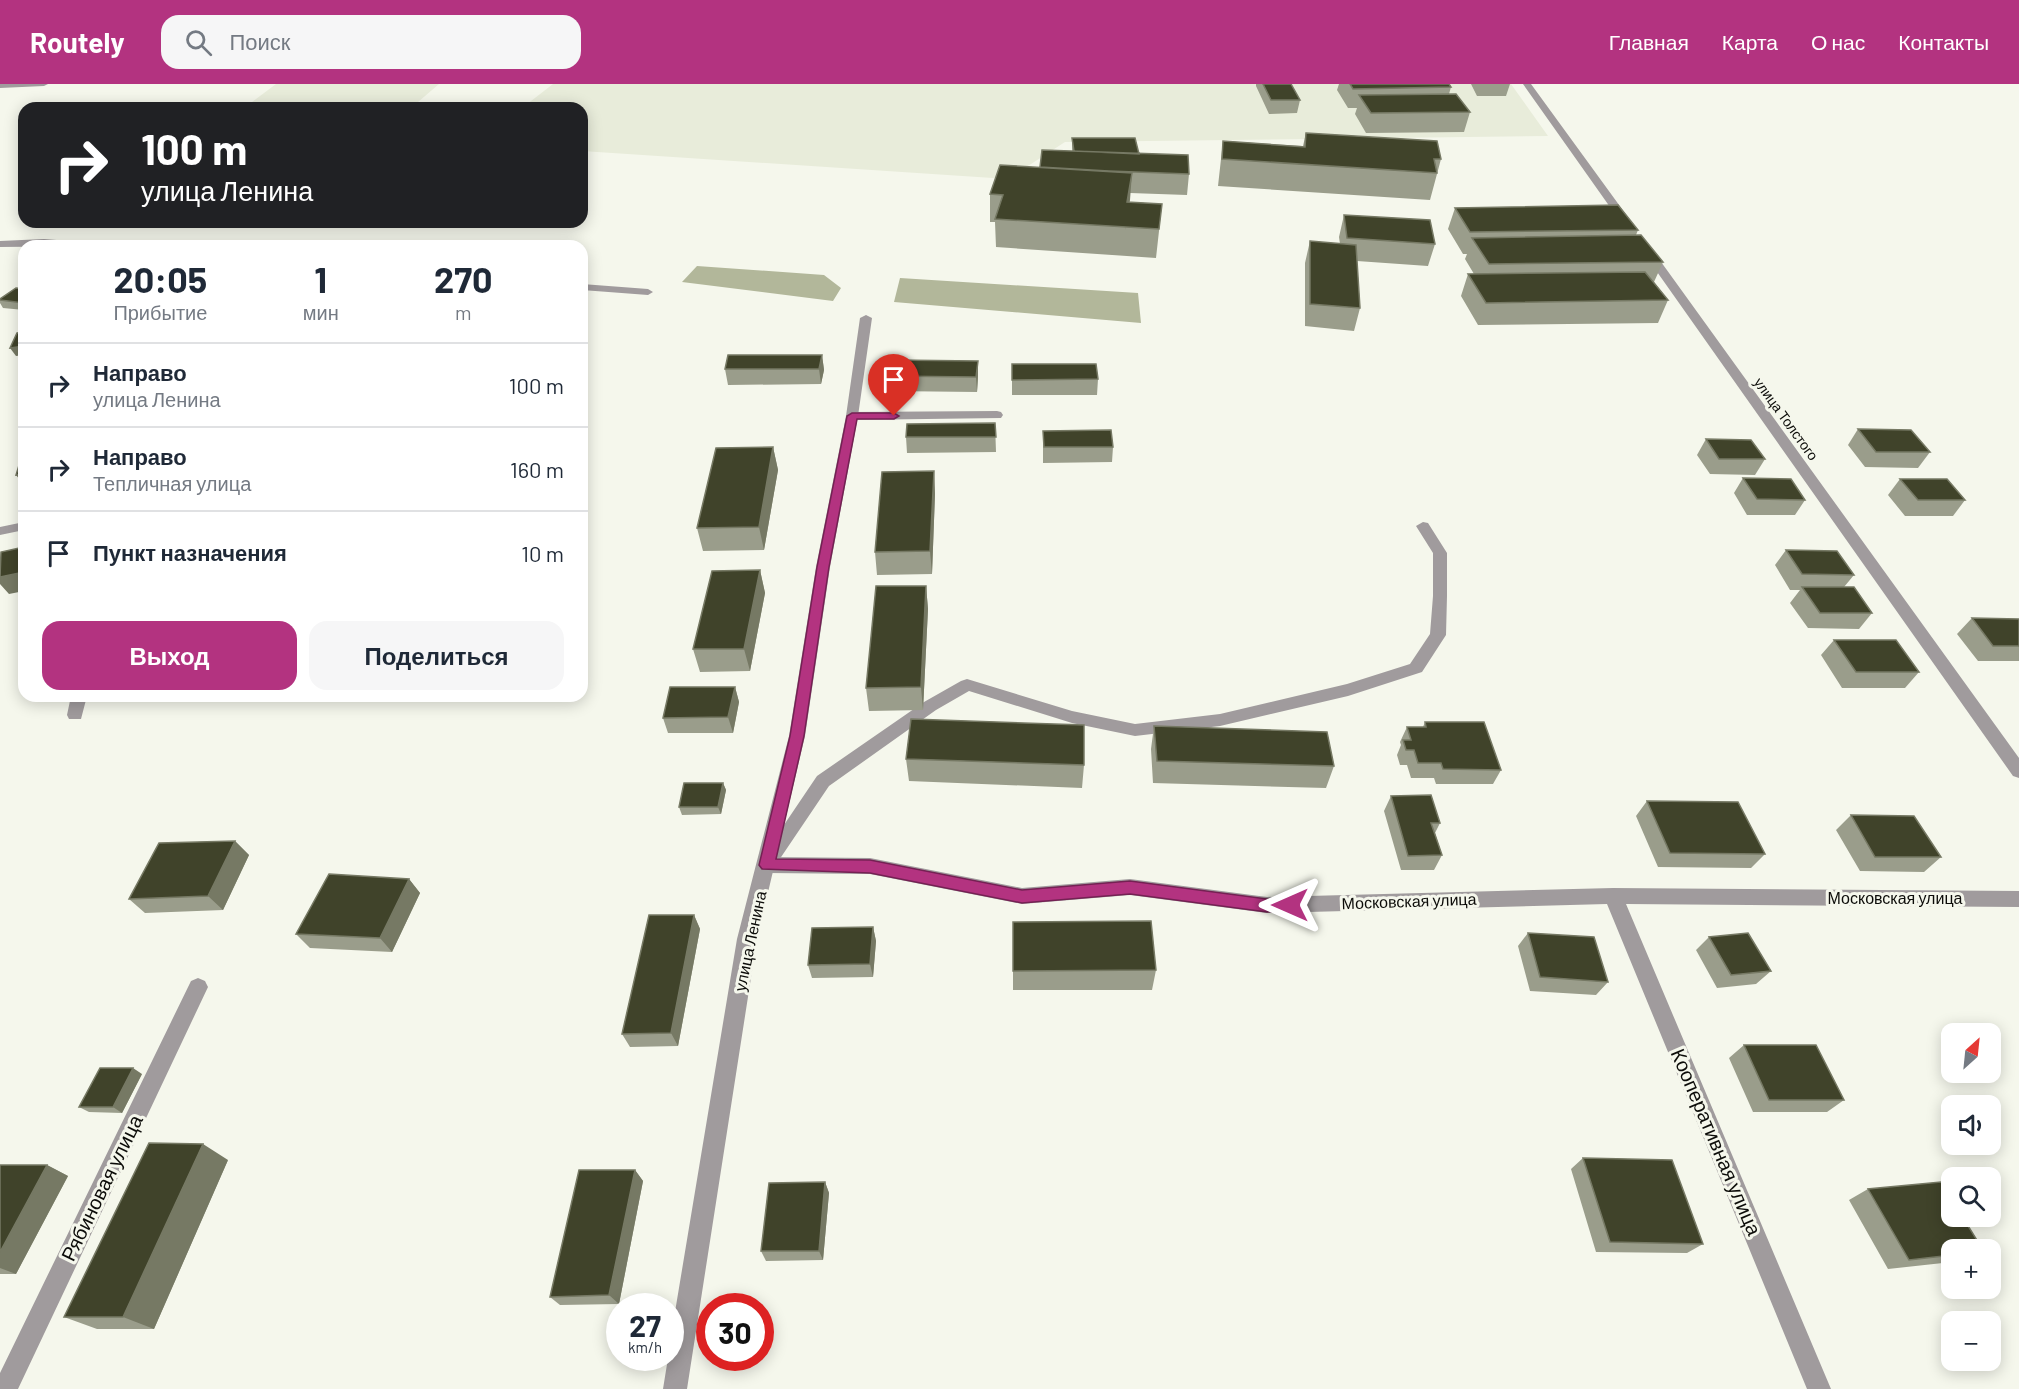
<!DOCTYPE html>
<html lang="ru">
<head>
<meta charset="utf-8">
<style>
	:root { --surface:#fff; --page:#f6f6f7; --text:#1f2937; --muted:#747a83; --line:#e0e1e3; --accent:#b33380 }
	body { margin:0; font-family:Barlow,sans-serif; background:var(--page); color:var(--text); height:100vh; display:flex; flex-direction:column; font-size:22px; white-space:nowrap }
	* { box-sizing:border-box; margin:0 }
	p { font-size:20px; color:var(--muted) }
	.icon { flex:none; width:33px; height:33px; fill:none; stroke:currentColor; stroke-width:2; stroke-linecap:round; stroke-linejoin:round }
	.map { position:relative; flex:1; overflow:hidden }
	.sheet { position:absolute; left:18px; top:156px; width:570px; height:462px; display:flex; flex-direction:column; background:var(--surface); border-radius:18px; box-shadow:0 3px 15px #0003 }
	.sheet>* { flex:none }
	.banner { position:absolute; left:18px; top:18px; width:570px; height:126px; border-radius:18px; box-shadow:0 3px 15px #0003; background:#202124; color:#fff; overflow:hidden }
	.needle { width:39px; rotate:27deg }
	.controls { position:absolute; left:1941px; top:939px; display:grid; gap:12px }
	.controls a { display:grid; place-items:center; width:60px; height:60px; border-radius:12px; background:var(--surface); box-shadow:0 3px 15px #0003; font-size:30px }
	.speed { position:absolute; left:606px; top:1209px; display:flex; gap:12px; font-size:30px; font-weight:700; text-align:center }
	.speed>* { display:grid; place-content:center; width:78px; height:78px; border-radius:50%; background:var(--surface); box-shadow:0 3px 15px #0003; line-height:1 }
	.speed small { font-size:15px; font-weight:400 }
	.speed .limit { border:9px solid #d22; background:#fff; color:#111 }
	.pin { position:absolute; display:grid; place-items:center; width:51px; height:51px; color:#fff; margin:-62px -26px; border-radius:50% 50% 50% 0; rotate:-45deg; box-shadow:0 0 6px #0007 }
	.pin .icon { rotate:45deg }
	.me { position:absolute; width:66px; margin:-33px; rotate:270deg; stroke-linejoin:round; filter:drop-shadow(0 0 4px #0008) }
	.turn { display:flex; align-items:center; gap:21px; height:126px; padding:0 24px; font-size:27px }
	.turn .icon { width:78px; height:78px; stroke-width:2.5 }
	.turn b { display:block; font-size:42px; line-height:51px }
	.eta { display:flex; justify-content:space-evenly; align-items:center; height:102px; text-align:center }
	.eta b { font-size:36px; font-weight:700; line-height:42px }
	.cta { display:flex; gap:12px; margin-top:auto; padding:12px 24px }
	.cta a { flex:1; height:69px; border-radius:18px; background:var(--accent); color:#fff; font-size:24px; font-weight:700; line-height:69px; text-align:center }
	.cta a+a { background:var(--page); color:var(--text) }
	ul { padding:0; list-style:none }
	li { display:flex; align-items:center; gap:18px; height:84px; padding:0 24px; border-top:2px solid var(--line) }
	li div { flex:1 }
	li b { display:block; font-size:22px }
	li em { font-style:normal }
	header { display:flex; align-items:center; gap:36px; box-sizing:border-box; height:84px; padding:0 30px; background:var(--accent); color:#fff }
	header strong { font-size:28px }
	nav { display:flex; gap:33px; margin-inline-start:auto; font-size:21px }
	.search { width:420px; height:54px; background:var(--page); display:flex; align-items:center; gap:15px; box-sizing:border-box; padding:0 21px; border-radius:18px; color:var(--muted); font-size:22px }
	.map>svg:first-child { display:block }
	.built { fill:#e8ecda }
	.water { fill:#b2b79a }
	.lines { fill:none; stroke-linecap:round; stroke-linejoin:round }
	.service { fill:#a09b9d; fill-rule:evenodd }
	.minor { fill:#a09b9d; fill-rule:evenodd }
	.tertiary { fill:#a09b9d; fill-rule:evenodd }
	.wall { fill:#9a9d8b }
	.shaded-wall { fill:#767964 }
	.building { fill:#40432a; stroke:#767964; stroke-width:1.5 }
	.route { fill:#b33380; stroke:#742153; stroke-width:1.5 }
	.labels { text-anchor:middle; stroke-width:6; stroke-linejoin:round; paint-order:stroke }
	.far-street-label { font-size:14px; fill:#0c0c09; stroke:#f5f7ec }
	.street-label { font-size:16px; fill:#0c0c09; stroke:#f5f7ec }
	.near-street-label { font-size:20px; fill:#0c0c09; stroke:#f5f7ec }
</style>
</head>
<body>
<header>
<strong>Routely</strong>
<div class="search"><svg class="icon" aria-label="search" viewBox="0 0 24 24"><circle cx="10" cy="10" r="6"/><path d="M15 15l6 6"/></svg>Поиск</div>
<nav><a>Главная</a><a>Карта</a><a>О нас</a><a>Контакты</a></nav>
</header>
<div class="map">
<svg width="2019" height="1305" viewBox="0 0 2019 1305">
	<rect width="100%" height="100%" fill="#f5f7ec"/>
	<path class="built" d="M276,0H439L411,24H244Z
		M553,0H1511L1548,52L1065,58L1008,95L582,67V24H522Z"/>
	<path class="water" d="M697,182L824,191L841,204L833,217L682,198Z
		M900,194L1138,209L1141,239L894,218Z"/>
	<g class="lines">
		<path class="service" d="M0,0H48L44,2L0,4Z
			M44,155L94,159L99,162L0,163V157Z
			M582,200L648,205L653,208L648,211L582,206Z
			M24,438V446L0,451V443Z
			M1423,438L1428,439L1447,469V512L1446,551L1422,588L1348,612L1220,642L1135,652L1072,639L969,607L936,626L829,702L773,785L767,788L761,785L758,780L761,775L817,692L924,618L961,597L967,595L1072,627L1135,640L1220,630L1347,600L1410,580L1430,550L1433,512V469L1416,442Z
			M71,612H87L81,635H69L67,631Z"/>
		<path class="minor" d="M997,327L1001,328L1003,331L1001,334L852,336L846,332L852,328Z
			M767,773L870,774L1022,804L1130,795L1267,813L1613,804L2019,807V823L1626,820L1831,1305H1807L1607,820L1267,829L1130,811L1022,820L870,790L767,789L761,786L758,781L761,776Z
			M198,894L205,897L208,903L18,1305H0V1289L191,897Z"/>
		<path class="tertiary" d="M1523,0H1531L1630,136V140H1622Z
			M1647,163L1651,164L2019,674V694L2013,692L1643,168L1642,166Z
			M866,231L872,234L858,332L830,483L805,652L757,855L687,1305H663L668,1274H670V1258L737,855L789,652L816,483L846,332L860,234Z"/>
	</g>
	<path class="wall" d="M1256,0H1291L1300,16L1297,29L1269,30L1256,2Z
		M1339,0H1449L1451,3L1449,10L1470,28L1464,48L1366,49L1355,30L1357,24H1348L1337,6Z
		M1471,0H1510L1506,12H1477Z
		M1306,49L1441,75L1430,116L1218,102L1223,57L1303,62Z
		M1072,54L1139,70L1189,90L1187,111L1130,109L1129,118L1162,120L1156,174L996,163L995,138H990V110L1040,83L1072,67Z
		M1455,124L1638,146L1636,151L1663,178L1654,198L1668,216L1658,239L1478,241L1461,212L1468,190H1474L1465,175L1467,170H1463L1448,145Z
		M1344,131L1435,160L1428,182L1357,177L1360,224L1354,247L1305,242V179L1310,157L1340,160L1339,153Z
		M24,205V226L3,224L0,219V215Z
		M822,271L824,286L821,300L728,301L725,285Z
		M978,277V292L977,308L889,307L888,292Z
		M1012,280L1098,295L1097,311H1012Z
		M995,339L996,368L907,369L906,353Z
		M1858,345L1930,368L1918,384L1865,383L1848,361Z
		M1043,347L1113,363L1112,378L1043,379Z
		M1706,355L1765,375L1755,391L1710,390L1697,371Z
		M773,363L778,386L764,466L703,467L697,444Z
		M934,387L935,410L932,490L877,491L875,468Z
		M1743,394L1805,416L1795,431H1747L1734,409Z
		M1900,395L1965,416L1953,432H1905L1888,411Z
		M1786,466L1854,491L1844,503L1872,529L1859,545L1808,544L1790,519L1800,506H1790L1775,481Z
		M760,486L765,509L750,587L700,588L693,565Z
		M926,502L928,525L923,626L869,627L866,604Z
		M1972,534L2019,535V577H1978L1957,550Z
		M1834,556L1919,588L1905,604H1842L1821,571Z
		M735,603L739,618L733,649H668L663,634Z
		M1425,638L1501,686L1493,700H1436L1434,694H1411L1407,681H1400L1397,671L1401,661L1400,658L1407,643H1423Z
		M1154,642L1334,682L1326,704L1153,699L1151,665Z
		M906,675L1084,681L1082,704L909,697Z
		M723,699L726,706L721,730L682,731L679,723Z
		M1391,712L1440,739L1435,749L1442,771L1434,786H1401L1384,727Z
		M1647,717L1765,770L1751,784L1658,783L1636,732Z
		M1851,731L1941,773L1924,788L1860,787L1836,746Z
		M235,757L249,771L223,826L145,829L129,815Z
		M409,795L420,809L392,868L310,864L296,850Z
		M694,831L700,845L678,962L630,963L622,950Z
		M1013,838L1156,886L1152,906H1013Z
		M873,843L876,857L873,893L812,894L808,881Z
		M1528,849L1608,898L1596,911L1530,907L1518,862Z
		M1709,853L1771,887L1756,900L1717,904L1696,866Z
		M1744,961L1844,1016L1827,1028H1753L1729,974Z
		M142,990L122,1029L89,1028L79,1023Z
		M1583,1074L1703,1160L1687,1169L1596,1168L1571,1085Z
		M228,1076L154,1245H97L64,1233Z
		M0,1081H47L68,1092L16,1190H0Z
		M635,1086L643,1097L619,1220L560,1221L550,1213Z
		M825,1098L829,1109L823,1176L766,1177L761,1167Z
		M1868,1105L1952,1166V1178L1888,1185L1849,1116Z"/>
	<path class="shaded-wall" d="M1132,89L1130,116L1125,146L1127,118Z
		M24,262V271L16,272L10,264Z
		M822,271L824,286L821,300L819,285Z
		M978,277V292L977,308L976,293Z
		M773,363L778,386L764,466L759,443Z
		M934,387L935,410L932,490L930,467Z
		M24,390V401L16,391Z
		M760,486L765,509L750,587L744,565Z
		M24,488V507L9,510L0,500V493Z
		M926,502L928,525L923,626L921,603Z
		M735,603L739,618L733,649L728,633Z
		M723,699L726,706L721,730L718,723Z
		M235,757L249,771L223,826L208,812Z
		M409,795L420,809L392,868L380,854Z
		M694,831L700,845L678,962L671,949Z
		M873,843L876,857L873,893L870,880Z
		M133,984L142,990L122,1029L113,1023Z
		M203,1060L228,1076L154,1245L123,1233Z
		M47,1081L68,1092L16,1190L0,1184V1168Z
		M635,1086L643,1097L619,1220L609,1211Z
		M825,1098L829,1109L823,1176L819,1167Z"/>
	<path class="building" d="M1263,0H1291L1300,16H1271Z
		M1350,0H1449L1451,3L1353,5Z
		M1456,10L1470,28L1371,29L1359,11Z
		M1306,49L1437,57L1441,75H1434L1437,89L1222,75L1223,57L1305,63Z
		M1072,54H1135L1139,70L1074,67Z
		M1042,66L1188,71L1189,90L1109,87L1040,83Z
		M1000,81L1132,89L1127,118L1162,120L1159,145L995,135L1003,111L990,110Z
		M1618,121L1638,146L1470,148L1455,124Z
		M1344,131L1430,136L1435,160L1347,154Z
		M1641,151L1663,178L1489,180L1472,154Z
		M1310,157L1356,161L1360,224L1310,220Z
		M1645,188L1668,216L1486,219L1468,190Z
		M16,204L24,205V219L0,216V215Z
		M24,248V262L10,264L17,249Z
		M728,271H822L819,285H725Z
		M891,276L978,277L976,293L888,292Z
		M1012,280H1096L1098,295L1012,296Z
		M995,339L996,353H906L907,340Z
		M1858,345L1911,346L1930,368H1876Z
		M1111,346L1113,363H1044L1043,347Z
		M1706,355L1751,356L1765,375H1719Z
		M773,363L759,443L697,444L716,364Z
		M24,365V390L16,391Z
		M934,387L930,467L875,468L882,388Z
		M1743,394L1791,395L1805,416L1757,415Z
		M1900,395H1947L1965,416H1918Z
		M24,463V488L0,493L1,468Z
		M1786,466L1837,467L1854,491L1802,490Z
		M760,486L744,565H693L712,487Z
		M876,502H926L921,603L866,604Z
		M1802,503H1854L1872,529H1820Z
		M1972,534L2019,535V562H1993Z
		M1834,556H1896L1919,588H1856Z
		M670,603H735L728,633L663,634Z
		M911,635L1084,641V681L906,675Z
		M1425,638H1484L1501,686L1443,685L1441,679H1418L1414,666H1406L1403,656H1411L1407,643H1426Z
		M1154,642L1327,648L1334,682L1157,677Z
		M684,699H723L718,723H679Z
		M1431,711L1440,739H1431L1442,771L1408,772L1391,712Z
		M1647,717L1738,718L1765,770L1670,769Z
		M1851,731L1914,732L1941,773H1875Z
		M235,757L208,812L129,815L159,759Z
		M329,790L409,795L380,854L296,850Z
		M649,831H694L671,949L622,950Z
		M1151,837L1156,886L1013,887V838Z
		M873,843L870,880L808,881L812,844Z
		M1528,849L1594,853L1608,898L1540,893Z
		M1748,849L1771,887L1731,891L1709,853Z
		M1744,961H1816L1844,1016H1769Z
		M100,984H133L113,1023H79Z
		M149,1059L203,1060L123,1233H64Z
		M1583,1074L1672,1076L1703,1160L1610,1158Z
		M0,1081H47L0,1168Z
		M579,1086H635L609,1211L550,1213Z
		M825,1098L819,1167H761L769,1099Z
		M1941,1098L1952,1115V1132H1962L1983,1166H1952V1171L1909,1176L1868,1105Z"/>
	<path class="route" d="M852,329H894L899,332L894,335H857L829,483L804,652L776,775L870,776L1022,806L1130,797L1267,815L1296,816L1298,821L1296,825L1267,828L1130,810L1022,819L870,789L762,785L759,781L790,652L817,483L847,332Z"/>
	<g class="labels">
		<g class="far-street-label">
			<text transform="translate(1786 335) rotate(54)" y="5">улица Толстого</text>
		</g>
		<g class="street-label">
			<text x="1895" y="820">Московская улица</text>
			<text transform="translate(1409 817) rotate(-2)" y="6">Московская улица</text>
			<text transform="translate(750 857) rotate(-78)" y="6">улица Ленина</text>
		</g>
		<g class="near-street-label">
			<text transform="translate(1716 1058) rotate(67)" y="7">Кооперативная улица</text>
			<text transform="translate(102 1104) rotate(-64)" y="7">Рябиновая улица</text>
		</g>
	</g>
</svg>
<div class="controls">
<a><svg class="needle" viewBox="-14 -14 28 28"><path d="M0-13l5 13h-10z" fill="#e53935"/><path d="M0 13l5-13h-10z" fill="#747a83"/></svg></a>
<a><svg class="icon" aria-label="sound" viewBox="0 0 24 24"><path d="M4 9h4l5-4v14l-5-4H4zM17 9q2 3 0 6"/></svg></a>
<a><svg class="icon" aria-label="search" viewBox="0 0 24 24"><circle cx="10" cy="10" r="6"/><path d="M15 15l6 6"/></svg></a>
<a>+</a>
<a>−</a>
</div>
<div class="speed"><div>27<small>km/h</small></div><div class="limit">30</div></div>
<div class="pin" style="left:894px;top:332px;background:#d93025"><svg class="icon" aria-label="arrive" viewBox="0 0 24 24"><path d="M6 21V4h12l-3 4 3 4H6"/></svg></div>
<svg class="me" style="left:1290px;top:821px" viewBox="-20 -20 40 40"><path d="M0-17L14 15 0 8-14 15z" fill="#b33380" stroke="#fff" stroke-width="4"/></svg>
<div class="banner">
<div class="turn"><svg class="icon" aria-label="right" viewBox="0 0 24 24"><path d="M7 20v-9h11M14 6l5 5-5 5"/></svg><div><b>100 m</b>улица Ленина</div></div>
</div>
<section class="sheet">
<div class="eta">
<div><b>20:05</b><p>Прибытие</p></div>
<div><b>1</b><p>мин</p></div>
<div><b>270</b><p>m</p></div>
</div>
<ul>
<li><svg class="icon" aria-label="right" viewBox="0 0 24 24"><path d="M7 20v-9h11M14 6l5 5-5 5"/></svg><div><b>Направо</b><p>улица Ленина</p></div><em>100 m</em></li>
<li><svg class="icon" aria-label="right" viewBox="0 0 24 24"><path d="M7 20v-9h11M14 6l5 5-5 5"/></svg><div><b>Направо</b><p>Тепличная улица</p></div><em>160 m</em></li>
<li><svg class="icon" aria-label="arrive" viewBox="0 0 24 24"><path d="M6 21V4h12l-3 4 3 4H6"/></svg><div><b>Пункт назначения</b></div><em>10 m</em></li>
</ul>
<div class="cta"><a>Выход</a><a>Поделиться</a></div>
</section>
</div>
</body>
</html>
